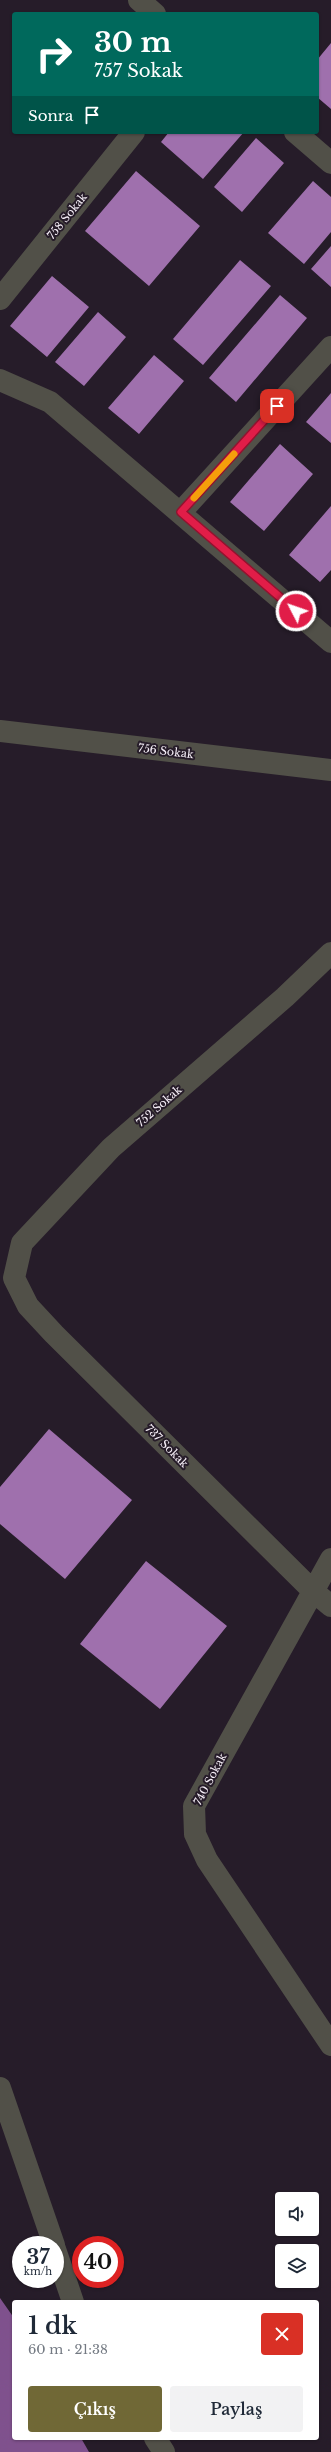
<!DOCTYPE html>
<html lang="tr">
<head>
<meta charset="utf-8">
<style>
	:root { --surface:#fff; --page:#f2f2f3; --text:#1f2937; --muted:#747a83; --accent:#706836 }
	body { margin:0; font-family:"Libre Baskerville",serif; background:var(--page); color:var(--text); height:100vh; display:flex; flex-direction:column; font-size:15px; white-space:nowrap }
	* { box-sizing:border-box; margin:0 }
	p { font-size:13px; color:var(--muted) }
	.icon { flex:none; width:22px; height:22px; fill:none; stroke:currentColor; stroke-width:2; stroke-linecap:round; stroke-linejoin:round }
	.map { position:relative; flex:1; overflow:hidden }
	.details { position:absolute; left:12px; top:2300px; width:307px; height:140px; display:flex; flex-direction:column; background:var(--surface); border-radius:4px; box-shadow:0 1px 3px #0004 }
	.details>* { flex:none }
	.guide { position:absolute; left:12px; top:12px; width:307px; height:122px; border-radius:4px; box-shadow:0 1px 3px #0004; background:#00695c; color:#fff; overflow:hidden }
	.fabs { position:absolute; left:275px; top:2192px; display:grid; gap:8px }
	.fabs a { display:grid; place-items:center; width:44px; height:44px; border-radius:4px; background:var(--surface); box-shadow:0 1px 3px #0004; font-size:20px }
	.speed { position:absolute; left:12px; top:2236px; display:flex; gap:8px; font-size:20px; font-weight:700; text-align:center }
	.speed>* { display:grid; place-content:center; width:52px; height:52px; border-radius:50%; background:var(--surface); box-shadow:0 1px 3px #0004; line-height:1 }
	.speed small { font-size:10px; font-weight:400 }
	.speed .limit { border:6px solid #d22; background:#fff; color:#111 }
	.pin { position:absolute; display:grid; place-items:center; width:34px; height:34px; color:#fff; margin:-17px; border-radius:8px; box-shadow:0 2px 6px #0006 }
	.me { position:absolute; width:44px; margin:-22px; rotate:311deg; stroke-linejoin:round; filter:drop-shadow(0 0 3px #0008) }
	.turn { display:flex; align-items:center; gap:14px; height:84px; padding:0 16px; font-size:18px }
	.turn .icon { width:52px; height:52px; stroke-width:2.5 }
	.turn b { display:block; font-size:28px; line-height:34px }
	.then { display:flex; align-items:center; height:38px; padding:0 16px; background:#0003; gap:8px; font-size:15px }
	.round { display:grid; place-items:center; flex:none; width:42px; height:42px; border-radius:4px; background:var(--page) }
	.overview { display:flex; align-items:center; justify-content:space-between; height:68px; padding:0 16px }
	h1 { font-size:24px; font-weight:600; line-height:30px }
	.primary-button { display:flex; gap:8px; margin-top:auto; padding:8px 16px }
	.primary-button a { flex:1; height:46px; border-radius:4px; background:var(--accent); color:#fff; font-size:16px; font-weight:600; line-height:46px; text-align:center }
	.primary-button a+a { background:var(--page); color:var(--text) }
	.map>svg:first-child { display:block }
	.water { fill:#7f518d }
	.building { fill:#9f70ad }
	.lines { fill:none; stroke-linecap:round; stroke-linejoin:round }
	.minor { stroke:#515048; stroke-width:22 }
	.route-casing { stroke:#92132f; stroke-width:10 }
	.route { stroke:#e11d48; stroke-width:7 }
	.slow { stroke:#f59e0b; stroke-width:7 }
	.labels { text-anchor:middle; stroke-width:4; stroke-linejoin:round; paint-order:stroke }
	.street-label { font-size:11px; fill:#f7f0f9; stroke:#261c29 }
</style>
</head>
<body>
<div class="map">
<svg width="331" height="2452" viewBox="0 0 331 2452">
	<rect width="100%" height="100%" fill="#261c29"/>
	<path class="water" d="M0,2298L14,2318V2438H81L89,2452H0Z"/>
	<path class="building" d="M331,43V109L317,97V60Z
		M169,132H244L203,179L161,142Z
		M256,138L284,163L242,212L214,187Z
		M136,171L200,226L149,286L85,231Z
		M313,181L331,197V232L304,264L268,233Z
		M331,246V287L311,269Z
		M240,260L271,286L203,365L173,339Z
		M52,276L89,307L47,357L10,326Z
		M280,295L307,318L236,402L209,378Z
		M98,312L126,337L84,386L55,362Z
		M154,355L184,381L139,434L108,408Z
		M331,393V443L306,422Z
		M280,444L313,474L264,531L230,502Z
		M331,506V570L320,582L289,555Z
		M49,1429L132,1500L65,1579L0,1524V1487Z
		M146,1561L227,1626L160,1709L80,1644Z"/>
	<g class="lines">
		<path class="minor" d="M139,0L155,14
			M295,132L331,163
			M0,299L134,132
			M0,380L50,402L331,642
			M181,512L331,347
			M0,731L331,770
			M331,953L285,997L111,1148L22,1243L14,1278L28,1306L54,1334L313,1591L331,1606
			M331,1559L194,1806L195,1834L207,1860L331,2045
			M0,2088L54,2245
			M55,2249L73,2302
			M155,2438L164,2452"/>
	</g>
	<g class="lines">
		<defs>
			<path id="route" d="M277,406L181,512L296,611"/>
		</defs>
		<use href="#route" class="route-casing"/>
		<use href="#route" class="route"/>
		<path class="slow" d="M194,498L234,454"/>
	</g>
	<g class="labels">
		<g class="street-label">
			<text transform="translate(67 216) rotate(-51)" y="4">758 Sokak</text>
			<text transform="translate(166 751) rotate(7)" y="4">756 Sokak</text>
			<text transform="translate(159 1106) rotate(-41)" y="4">752 Sokak</text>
			<text transform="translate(167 1446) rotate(45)" y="4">737 Sokak</text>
			<text transform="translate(210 1779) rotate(-62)" y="4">740 Sokak</text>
		</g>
	</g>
</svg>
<div class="fabs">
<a><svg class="icon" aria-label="sound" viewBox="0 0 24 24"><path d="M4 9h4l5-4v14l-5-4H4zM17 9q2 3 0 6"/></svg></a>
<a><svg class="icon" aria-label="layers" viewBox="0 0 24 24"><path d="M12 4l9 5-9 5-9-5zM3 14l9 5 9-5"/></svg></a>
</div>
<div class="speed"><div>37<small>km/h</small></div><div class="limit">40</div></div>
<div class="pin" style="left:277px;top:406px;background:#d93025"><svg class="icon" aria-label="arrive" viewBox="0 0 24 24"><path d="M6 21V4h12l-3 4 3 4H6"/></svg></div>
<svg class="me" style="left:296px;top:611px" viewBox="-20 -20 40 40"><circle r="17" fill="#e11d48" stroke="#fff" stroke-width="3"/><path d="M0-11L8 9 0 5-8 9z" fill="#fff"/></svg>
<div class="guide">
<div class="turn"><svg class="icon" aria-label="right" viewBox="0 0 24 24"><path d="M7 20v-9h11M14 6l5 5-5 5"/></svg><div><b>30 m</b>757 Sokak</div></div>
<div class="then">Sonra<svg class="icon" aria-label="arrive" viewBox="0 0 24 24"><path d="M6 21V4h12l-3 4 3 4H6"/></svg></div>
</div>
<section class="details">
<div class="overview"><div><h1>1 dk</h1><p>60 m · 21:38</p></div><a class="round" style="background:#d93025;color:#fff"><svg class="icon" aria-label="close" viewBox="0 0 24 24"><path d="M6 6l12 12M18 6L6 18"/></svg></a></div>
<div class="primary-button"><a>Çıkış</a><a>Paylaş</a></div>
</section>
</div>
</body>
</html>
